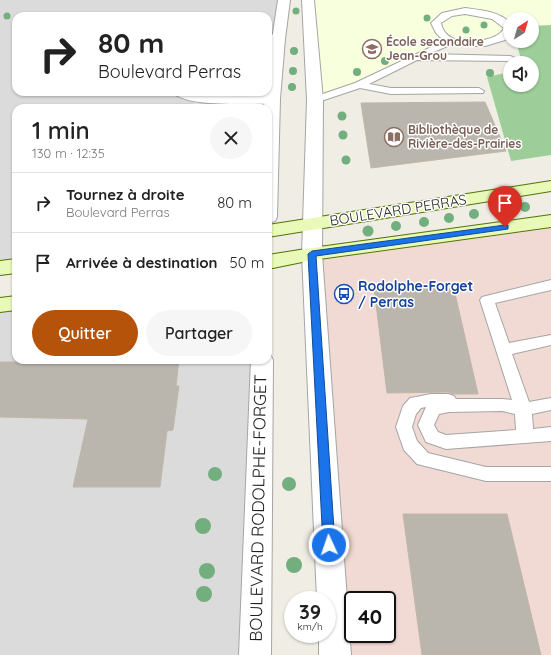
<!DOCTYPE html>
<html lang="fr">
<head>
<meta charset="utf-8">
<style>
	:root { --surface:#fff; --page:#f6f6f6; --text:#222; --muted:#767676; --line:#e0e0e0; --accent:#b45309 }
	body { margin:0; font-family:Quicksand,sans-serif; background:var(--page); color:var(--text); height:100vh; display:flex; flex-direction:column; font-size:15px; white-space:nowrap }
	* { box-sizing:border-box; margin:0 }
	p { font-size:13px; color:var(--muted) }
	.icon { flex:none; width:22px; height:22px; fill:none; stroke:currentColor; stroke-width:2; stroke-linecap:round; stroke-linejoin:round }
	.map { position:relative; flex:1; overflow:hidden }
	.side { position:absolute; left:12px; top:104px; width:260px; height:260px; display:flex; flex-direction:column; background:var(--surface); border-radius:12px; box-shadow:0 1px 3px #0004 }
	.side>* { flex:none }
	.guide { position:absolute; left:12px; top:12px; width:260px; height:84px; border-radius:12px; box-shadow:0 1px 3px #0004; background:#fff; color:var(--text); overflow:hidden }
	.needle { width:26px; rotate:37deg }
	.controls { position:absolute; left:503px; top:12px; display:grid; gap:8px }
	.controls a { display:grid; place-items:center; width:36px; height:36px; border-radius:50%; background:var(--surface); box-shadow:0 1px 3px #0004; font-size:20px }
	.speed { position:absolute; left:284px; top:591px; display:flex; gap:8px; font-size:20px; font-weight:700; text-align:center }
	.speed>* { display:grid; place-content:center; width:52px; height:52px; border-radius:50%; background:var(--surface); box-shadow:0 1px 3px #0004; line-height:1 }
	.speed small { font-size:10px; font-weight:400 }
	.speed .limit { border:2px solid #111; border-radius:6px; background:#fff; color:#111 }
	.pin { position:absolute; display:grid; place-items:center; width:34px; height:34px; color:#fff; margin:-41px -17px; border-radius:50% 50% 50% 0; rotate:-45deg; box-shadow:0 0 4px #0007 }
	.pin .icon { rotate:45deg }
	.me { position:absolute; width:44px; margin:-22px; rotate:357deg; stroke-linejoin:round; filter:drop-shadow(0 0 3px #0008) }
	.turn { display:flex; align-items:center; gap:14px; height:84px; padding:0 20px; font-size:18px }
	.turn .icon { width:52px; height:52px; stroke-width:2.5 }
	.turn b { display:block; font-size:28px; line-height:34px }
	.round { display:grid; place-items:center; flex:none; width:42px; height:42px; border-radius:21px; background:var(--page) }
	.overview { display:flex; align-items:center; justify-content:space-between; height:68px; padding:0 20px }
	h1 { font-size:24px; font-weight:600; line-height:30px }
	.primary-button { display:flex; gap:8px; margin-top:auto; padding:8px 20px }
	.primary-button a { flex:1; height:46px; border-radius:24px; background:var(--accent); color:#fff; font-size:16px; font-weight:600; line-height:46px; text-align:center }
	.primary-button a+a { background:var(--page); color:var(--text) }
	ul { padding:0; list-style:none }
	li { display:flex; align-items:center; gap:12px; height:60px; padding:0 20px; border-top:1px solid var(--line) }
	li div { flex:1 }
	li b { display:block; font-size:15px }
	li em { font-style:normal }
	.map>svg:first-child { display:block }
	.residential { fill:#dcdbdb }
	.commercial { fill:#f0dad3; fill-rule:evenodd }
	.education { fill:#f8ffdd }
	.forest { fill:#9dce99 }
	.building { fill:#bbb6ad; stroke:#c0b7a6 }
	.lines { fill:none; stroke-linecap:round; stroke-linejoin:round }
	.service-casing { stroke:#a5a5a5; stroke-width:2 }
	.minor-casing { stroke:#a5a5a5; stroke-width:2 }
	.tertiary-casing { stroke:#a5a5a5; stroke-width:2 }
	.secondary-casing { stroke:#517406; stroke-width:2 }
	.service { fill:#fff; fill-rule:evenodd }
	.minor { fill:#fff; fill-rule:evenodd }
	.tertiary { fill:#fff; fill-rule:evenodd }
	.secondary { fill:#e8f9b8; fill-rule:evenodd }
	.tree { fill:#73ae7f }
	.route { fill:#1a73e8; stroke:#114b97 }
	.labels { text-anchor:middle; stroke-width:3; stroke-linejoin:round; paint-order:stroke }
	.far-education-label { font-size:12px; font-weight:bold; fill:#785e54; stroke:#fff; text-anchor:start }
	.street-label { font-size:14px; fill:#1e1e1e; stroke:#fff }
	.transit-label { font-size:14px; font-weight:bold; fill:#164399; stroke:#fff; text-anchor:start }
	.near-street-label { font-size:17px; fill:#1e1e1e; stroke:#fff }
</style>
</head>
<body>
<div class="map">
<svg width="551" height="655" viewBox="0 0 551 655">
	<rect width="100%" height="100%" fill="#efede4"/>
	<path class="residential" d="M0,0H284L278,39L268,38V16H16V92H181L191,97L195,104L246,97L272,99L268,108H16V268L0,270Z
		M16,303V360H262L255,655H0V305Z"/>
	<path class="commercial" d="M551,218V655H335L312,254ZM353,600H387V634H353Z"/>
	<path class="education" d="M308,0H551V25L532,26V19H510V29L504,38L451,41L359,85L315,100Z"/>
	<path class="forest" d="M551,25V155L511,161L487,77L510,72V85H532V63H522L516,41H532V26Z"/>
	<path class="building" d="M485,102L506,151L371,168L361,103Z
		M374,288L454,289L478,394H453L448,392L387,393Z
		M34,360H179L176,386H179L173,430L167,431L160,487H73L88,419L0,417V362H33Z
		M403,514H507L541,655H422Z"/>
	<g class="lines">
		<defs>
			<path id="service" d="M465,8C480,10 499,11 510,23V36L505,40L485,46H467L452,44L429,54L510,56L513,57L515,59L513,61L417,60L369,84L391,88H479L484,91L483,93L391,94L360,88L315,103L310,100L311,98L355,83L444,41L436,33L431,23L442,13ZM465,14L492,19L504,28C498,42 464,44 452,38C446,35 442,29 441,23L452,16Z
				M551,280V290L495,303L509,343L551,335V345L512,354L529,402L551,398V410L532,414L533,429L551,427V441L446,449L426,442L418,425L426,407L421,408L416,414L412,427L417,441L428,453L486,467H551V481H486L417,464L404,450L396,427L403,406L410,398L416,397L431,394H448L454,396L456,399H502L512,400L480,300L482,297ZM502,411L515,414L516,430L446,435L438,432L434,425L439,414L449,412Z"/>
			<path id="minor" d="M268,34L283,36L285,39L283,42H268Z
				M173,92L272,94L278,96L280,99L278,102L272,104C252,103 184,108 173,92Z"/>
			<path id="tertiary" d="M278,0H290L285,39L280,99L277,217L275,221L268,223V108H264L265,92H268V66Z
				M302,0H314L323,100L322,254L351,655H319V634H327V600H317L302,254L307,100Z
				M268,353L270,354L273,360L271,655H239L251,360H268Z"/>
			<path id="secondary" d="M551,181V191L268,237V225Z
				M551,215V227L312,260L268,269V255L312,248Z
				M16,259V273L0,275V261Z
				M16,296V310L0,312V298Z"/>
		</defs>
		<use href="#service" class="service-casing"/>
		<use href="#minor" class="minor-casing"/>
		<use href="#tertiary" class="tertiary-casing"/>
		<use href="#secondary" class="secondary-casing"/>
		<use href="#service" class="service"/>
		<use href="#minor" class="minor"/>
		<use href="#tertiary" class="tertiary"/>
		<use href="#secondary" class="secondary"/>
	</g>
	<g class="tree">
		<circle cx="296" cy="11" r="3.5"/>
		<circle cx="7" cy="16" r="3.5"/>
		<circle cx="427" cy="18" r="3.5"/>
		<circle cx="484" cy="25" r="3.5"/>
		<circle cx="466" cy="30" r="3.5"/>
		<circle cx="294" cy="51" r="4"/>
		<circle cx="385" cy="61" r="4"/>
		<circle cx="293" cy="71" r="4"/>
		<circle cx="357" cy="72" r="4"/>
		<circle cx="490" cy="73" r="4"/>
		<circle cx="292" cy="87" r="4"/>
		<circle cx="342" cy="116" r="4.5"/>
		<circle cx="343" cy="135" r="4.5"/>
		<circle cx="346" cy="160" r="4.5"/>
		<circle cx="525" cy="207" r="5"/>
		<circle cx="500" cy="211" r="5"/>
		<circle cx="474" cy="214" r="5"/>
		<circle cx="449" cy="218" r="5"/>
		<circle cx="424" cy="222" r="5"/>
		<circle cx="396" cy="226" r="5"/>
		<circle cx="368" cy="231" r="5.5"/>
		<circle cx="215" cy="474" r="7"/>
		<circle cx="289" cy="484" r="7"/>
		<circle cx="203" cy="526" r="8"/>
		<circle cx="294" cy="565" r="8"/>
		<circle cx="207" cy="571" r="8"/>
		<circle cx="204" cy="594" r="8"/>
	</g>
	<path class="route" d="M505,225H508V229L316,256L335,545L333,549L329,550L325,549L323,545L308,254L312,251Z"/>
	<defs>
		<symbol id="school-ring" viewBox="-11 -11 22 22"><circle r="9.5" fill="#fff" stroke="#8d6e63" stroke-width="1.5"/><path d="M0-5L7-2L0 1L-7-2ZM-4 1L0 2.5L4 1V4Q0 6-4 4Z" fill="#8d6e63"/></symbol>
		<symbol id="library-ring" viewBox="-11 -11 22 22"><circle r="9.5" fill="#fff" stroke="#8d6e63" stroke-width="1.5"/><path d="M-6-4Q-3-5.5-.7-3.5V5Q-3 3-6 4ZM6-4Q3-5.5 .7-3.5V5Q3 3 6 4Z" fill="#8d6e63"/></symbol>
		<symbol id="bus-ring" viewBox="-11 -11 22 22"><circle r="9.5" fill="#fff" stroke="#1a4fb4" stroke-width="1.5"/><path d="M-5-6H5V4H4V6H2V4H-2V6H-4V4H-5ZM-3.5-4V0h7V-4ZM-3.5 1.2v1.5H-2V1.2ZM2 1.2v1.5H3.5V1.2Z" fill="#1a4fb4"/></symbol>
	</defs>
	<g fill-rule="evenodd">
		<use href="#school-ring" x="361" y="38" width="22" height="22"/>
		<use href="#library-ring" x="383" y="126" width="22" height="22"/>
		<use href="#bus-ring" x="333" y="283" width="22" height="22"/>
	</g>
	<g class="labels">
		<g class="far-education-label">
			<text x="386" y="46">École secondaire<tspan x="386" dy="14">Jean-Grou</tspan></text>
			<text x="408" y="134">Bibliothèque de<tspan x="408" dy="14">Rivière-des-Prairies</tspan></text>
		</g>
		<g class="street-label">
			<text transform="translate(398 210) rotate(-9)" y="5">BOULEVARD PERRAS</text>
		</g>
		<g class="transit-label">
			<text x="358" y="291">Rodolphe-Forget<tspan x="358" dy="16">/ Perras</tspan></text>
		</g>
		<g class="near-street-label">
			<text transform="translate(258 508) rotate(-89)" y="6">BOULEVARD RODOLPHE-FORGET</text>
		</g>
	</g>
</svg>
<div class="controls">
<a><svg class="needle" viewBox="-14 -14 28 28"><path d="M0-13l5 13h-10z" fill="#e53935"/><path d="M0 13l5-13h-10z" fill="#767676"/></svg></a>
<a><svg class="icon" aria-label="sound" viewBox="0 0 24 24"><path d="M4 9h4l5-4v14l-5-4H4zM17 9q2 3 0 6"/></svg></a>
</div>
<div class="speed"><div>39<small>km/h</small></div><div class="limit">40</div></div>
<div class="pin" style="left:505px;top:227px;background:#d93025"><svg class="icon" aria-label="arrive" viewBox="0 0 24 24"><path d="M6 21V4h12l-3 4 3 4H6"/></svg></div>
<svg class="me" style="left:329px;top:545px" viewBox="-20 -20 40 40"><circle r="17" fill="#1a73e8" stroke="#fff" stroke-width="3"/><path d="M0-11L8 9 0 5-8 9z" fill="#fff"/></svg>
<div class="guide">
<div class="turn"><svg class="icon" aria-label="right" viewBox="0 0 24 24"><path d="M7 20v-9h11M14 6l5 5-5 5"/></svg><div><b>80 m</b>Boulevard Perras</div></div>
</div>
<section class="side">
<div class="overview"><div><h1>1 min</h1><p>130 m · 12:35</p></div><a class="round"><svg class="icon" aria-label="close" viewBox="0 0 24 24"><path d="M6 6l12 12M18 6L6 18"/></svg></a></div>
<ul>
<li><svg class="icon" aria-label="right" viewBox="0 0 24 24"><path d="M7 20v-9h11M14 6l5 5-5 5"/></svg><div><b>Tournez à droite</b><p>Boulevard Perras</p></div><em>80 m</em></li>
<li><svg class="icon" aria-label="arrive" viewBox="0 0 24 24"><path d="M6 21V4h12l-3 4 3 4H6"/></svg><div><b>Arrivée à destination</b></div><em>50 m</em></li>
</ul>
<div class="primary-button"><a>Quitter</a><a>Partager</a></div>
</section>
</div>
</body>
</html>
